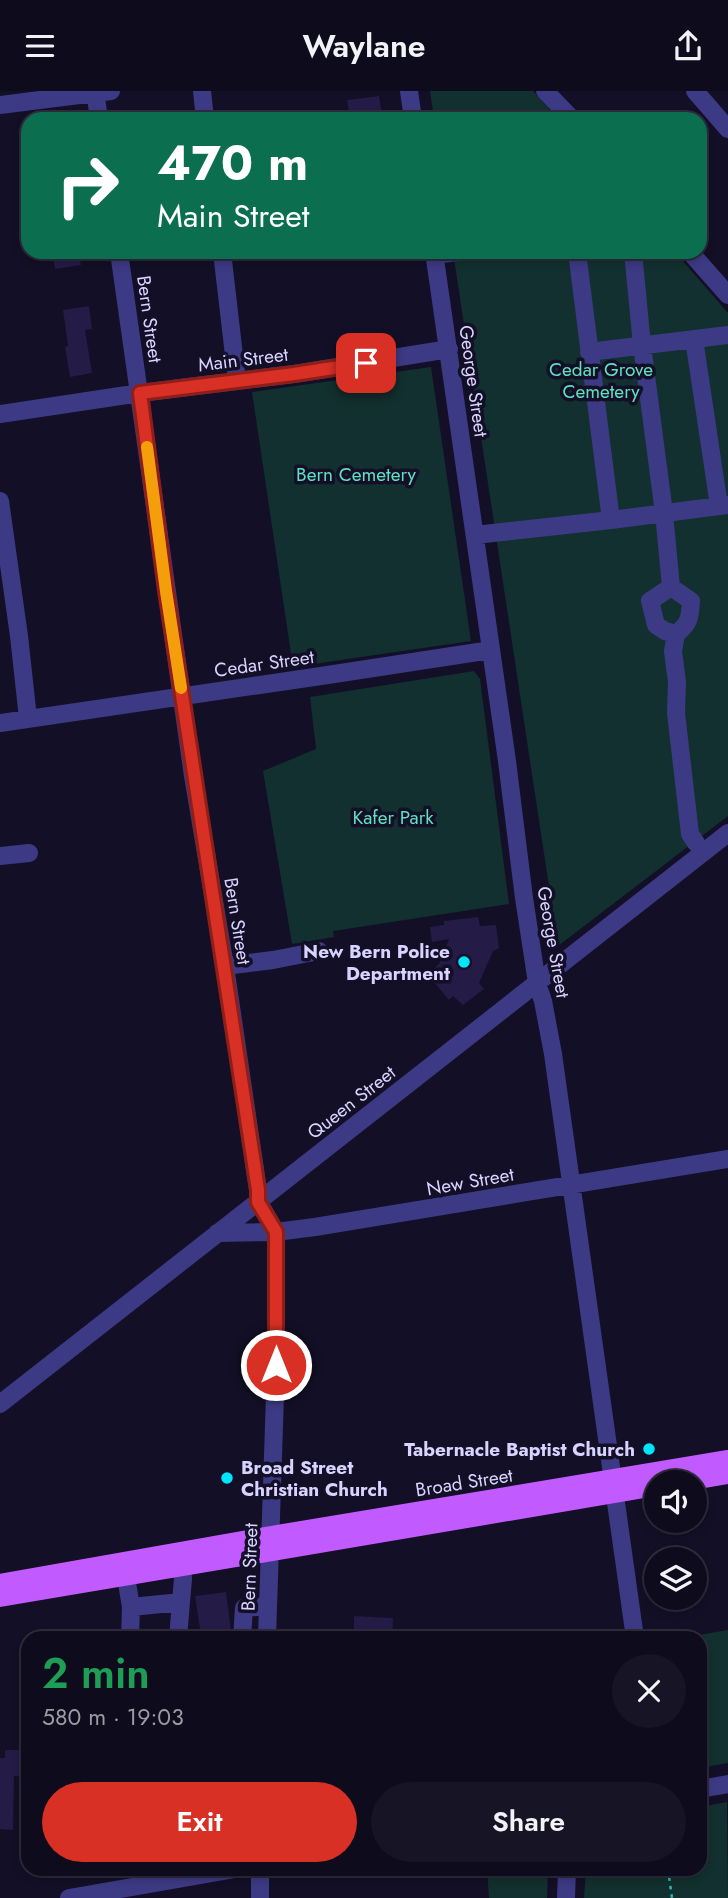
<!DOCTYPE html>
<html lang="en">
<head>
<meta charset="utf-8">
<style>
	:root { --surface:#0e0b1c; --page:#171425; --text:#f1f3f6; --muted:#9b9ba3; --line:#2e2b3b; --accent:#d93025 }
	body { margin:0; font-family:Jost,sans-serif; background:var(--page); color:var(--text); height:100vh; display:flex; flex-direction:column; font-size:26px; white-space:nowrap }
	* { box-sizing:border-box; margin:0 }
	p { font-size:23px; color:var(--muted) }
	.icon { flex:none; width:38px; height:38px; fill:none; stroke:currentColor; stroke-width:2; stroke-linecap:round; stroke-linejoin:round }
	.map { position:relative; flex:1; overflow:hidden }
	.panel { position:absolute; left:21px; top:1540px; width:686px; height:245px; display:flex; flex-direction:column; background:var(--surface); border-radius:21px; box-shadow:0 4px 10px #0003,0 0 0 2px var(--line) }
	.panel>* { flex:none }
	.guide { position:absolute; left:21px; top:21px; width:686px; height:147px; border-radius:21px; box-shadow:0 4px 10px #0003,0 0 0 2px var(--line); background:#0b6e4f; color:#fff; overflow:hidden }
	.tools { position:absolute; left:644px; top:1379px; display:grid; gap:14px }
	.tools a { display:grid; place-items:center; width:63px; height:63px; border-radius:50%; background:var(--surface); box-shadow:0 4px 10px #0003,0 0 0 2px var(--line); font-size:35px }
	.pin { position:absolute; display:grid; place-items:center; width:60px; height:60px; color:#fff; margin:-30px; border-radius:14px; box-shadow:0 4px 10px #0006 }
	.me { position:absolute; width:77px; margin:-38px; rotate:0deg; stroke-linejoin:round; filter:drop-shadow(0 0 5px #0008) }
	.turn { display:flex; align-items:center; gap:24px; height:147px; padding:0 21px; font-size:32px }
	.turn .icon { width:91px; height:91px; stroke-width:2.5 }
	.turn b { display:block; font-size:49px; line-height:60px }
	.round { display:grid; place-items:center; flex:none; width:74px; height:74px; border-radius:37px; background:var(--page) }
	.overview { display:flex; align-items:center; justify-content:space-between; height:119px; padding:0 21px }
	h1 { font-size:42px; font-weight:600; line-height:52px; color:#1e9e55 }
	.primary-button { display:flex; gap:14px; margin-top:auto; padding:14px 21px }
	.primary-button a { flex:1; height:80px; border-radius:42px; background:var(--accent); color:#fff; font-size:28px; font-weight:600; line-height:80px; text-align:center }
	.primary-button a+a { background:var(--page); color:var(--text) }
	header { display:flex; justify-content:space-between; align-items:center; height:91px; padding:0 21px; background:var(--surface); font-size:32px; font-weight:600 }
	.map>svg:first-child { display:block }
	.green { fill:#12302f }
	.building { fill:#241b47 }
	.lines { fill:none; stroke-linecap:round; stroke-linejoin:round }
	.path { stroke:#2fb8b0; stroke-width:2.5; stroke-dasharray:3.5 5; stroke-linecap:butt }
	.minor { stroke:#3d3a85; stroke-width:18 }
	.major { stroke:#c25bff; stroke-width:18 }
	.route-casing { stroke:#8d1f18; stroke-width:18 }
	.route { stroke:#d93025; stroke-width:12 }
	.slow { stroke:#f59e0b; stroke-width:12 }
	.poi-dot { fill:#00e5ff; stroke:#130f26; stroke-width:2.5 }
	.labels { text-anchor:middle; stroke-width:7; stroke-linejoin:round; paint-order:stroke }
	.street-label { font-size:19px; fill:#d9d4ff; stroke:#130f26 }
	.park-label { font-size:19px; fill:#5fe0c0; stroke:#130f26 }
	.poi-label { font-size:19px; font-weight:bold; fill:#d9d4ff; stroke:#130f26; text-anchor:end }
</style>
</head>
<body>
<header><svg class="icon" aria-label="menu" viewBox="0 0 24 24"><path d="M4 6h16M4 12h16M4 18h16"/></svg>Waylane<svg class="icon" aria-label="share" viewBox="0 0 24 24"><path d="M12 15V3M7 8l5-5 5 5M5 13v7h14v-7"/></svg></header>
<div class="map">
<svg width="728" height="1807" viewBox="0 0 728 1807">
	<rect width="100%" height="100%" fill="#130f26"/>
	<path class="green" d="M430,0H533L558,28H434Z
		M453,161H675L728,222V725L558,855Z
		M431,276L471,550L293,576L252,301Z
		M474,580L480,588L509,813L333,840L334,846L292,853L263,680L316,658L310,606Z
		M728,1539V1672L700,1677V1547H681Z
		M727,1711L728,1807H584L586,1778H700V1716Z
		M487,1778H548L547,1807H489Z"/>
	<path class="building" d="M379,5L383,28H350L347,9Z
		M52,161H78L81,174L55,178Z
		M89,215L92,238L85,239L92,282L70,286L65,256L68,255L63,219Z
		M478,826L480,835L496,834L499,857L493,860L479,892L484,898L463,914L453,905L449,909L427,883L439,873L449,848L432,851L430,836L444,834V830Z
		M226,1501L231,1540L201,1544L195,1505Z
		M354,1525L393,1527L392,1547H354Z
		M5,1659H28V1686L14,1685L13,1739L0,1738V1667H5Z"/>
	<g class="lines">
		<path class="path" d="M668,1778L672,1807"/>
		<path class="minor" d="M95,0L99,28
			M202,0L205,28
			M409,0L413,28
			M545,0L572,28
			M695,0L728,38
			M0,14L111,0
			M119,161L193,685L225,875L258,1099V1110L276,1141V1274L267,1547
			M222,161L237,290
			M434,161L507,670L524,807L537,892L543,910L553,963L635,1547
			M633,161L642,254L664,422L671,496L650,510L656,534L665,540L676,543C690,532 690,526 691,510L671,496
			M690,161L728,204
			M434,164L458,161
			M694,248L719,415
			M589,261L728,244
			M0,323L140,302L294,283L449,258
			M0,410L19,545L28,627
			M611,429L728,414
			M475,444L611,429L577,161
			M676,543L673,560L677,591L676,622L690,743L696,752
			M0,632L321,585L491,559
			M0,765L29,762
			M225,875L273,869L319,860
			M217,1142L276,1141L315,1136L728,1068
			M0,1313L728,742
			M126,1486L131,1516L130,1547
			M181,1511L183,1488L182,1476
			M131,1516L181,1511L178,1547
			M242,1547L244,1517L268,1515
			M700,1698L728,1693
			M260,1778V1807
			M69,1807L235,1778
			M566,1807L567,1778"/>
		<path class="major" d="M686,1391L728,1384
			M0,1492L271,1444L728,1368
			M0,1507L656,1396"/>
	</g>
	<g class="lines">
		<defs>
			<path id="route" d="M276,1274V1141L258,1111V1099L166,500L140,302L294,283L366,272"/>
		</defs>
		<use href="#route" class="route-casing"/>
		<use href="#route" class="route"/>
		<path class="slow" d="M147,356L166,500L181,597"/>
	</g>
	<g class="poi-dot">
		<circle cx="464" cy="871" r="7"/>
		<circle cx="649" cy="1358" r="7"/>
		<circle cx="227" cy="1387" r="7"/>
	</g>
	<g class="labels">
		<g class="street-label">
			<text transform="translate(150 228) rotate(82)" y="7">Bern Street</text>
			<text transform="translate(243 268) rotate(-7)" y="7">Main Street</text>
			<text transform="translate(474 290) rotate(82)" y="7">George Street</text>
			<text transform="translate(264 572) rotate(-8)" y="7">Cedar Street</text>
			<text transform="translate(238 830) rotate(81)" y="7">Bern Street</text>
			<text transform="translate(554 851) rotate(80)" y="7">George Street</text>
			<text transform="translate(351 1011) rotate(-38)" y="7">Queen Street</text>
			<text transform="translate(470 1090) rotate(-10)" y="7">New Street</text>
			<text transform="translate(464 1391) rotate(-9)" y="7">Broad Street</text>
			<text transform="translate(249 1476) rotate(-88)" y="7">Bern Street</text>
		</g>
		<g class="park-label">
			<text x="601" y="285">Cedar Grove<tspan x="601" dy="22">Cemetery</tspan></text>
			<text x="356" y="390">Bern Cemetery</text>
			<text x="393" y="733">Kafer Park</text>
		</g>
		<g class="poi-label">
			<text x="450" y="867">New Bern Police<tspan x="450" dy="22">Department</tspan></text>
			<text x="635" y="1365">Tabernacle Baptist Church</text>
			<text x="241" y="1383" text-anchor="start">Broad Street<tspan x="241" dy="22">Christian Church</tspan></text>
		</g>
	</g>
</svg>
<div class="tools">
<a><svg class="icon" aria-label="sound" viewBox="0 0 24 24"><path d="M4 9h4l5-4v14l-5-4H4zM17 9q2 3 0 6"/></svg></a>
<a><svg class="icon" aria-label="layers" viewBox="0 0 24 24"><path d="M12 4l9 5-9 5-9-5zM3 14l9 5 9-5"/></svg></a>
</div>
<div class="pin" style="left:366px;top:272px;background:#d93025"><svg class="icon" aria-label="arrive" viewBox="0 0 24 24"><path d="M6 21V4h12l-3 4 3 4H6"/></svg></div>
<svg class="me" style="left:276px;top:1274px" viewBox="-20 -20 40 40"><circle r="17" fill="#d93025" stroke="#fff" stroke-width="3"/><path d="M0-11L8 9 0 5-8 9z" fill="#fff"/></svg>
<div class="guide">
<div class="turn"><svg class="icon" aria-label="right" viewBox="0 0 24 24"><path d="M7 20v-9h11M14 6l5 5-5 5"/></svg><div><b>470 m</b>Main Street</div></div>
</div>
<section class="panel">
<div class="overview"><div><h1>2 min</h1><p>580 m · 19:03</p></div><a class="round"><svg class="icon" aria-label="close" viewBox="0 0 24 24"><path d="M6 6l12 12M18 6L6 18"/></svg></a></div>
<div class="primary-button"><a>Exit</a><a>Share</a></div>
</section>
</div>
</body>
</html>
